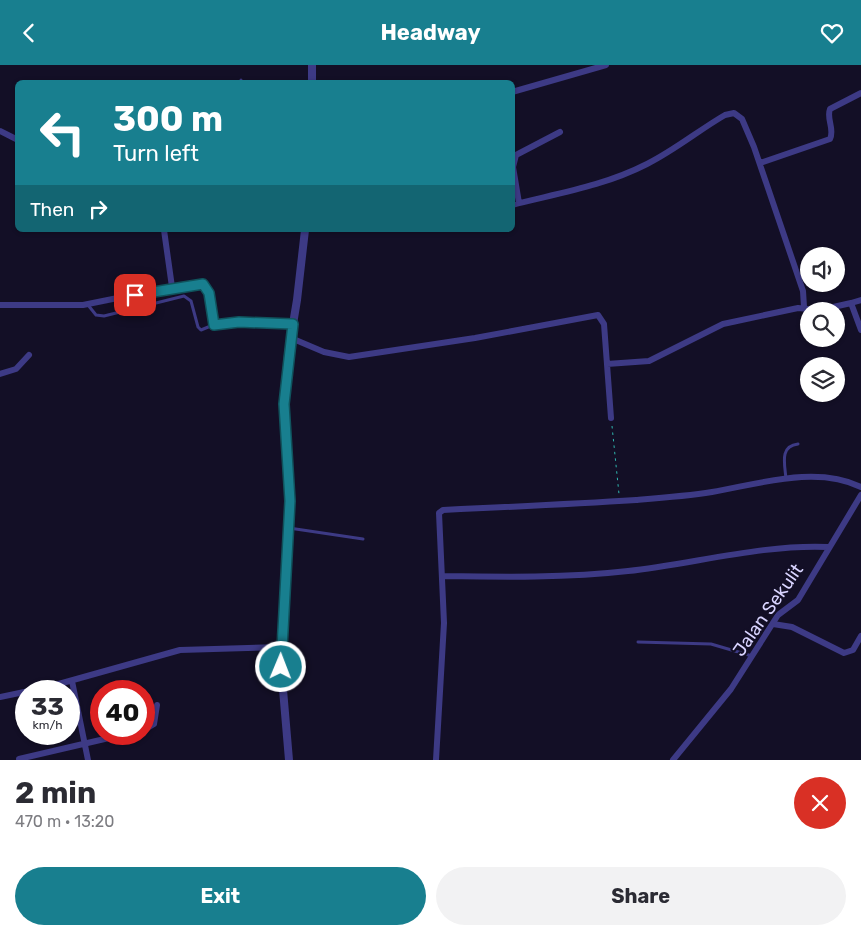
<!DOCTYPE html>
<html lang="en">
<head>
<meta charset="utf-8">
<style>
	:root { --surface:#fff; --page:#f2f2f3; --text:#2b2b33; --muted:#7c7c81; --accent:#187f8f }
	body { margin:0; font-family:Rubik,sans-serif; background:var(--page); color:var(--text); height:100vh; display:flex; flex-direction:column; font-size:19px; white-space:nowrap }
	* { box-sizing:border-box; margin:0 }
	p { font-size:16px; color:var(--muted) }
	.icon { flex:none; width:28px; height:28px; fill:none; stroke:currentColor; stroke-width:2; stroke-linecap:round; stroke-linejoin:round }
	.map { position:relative; height:695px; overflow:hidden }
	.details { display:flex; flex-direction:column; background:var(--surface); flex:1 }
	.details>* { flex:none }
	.hud { position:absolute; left:15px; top:15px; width:500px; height:152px; border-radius:8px; box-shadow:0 1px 4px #0004; background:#187f8f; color:#fff; overflow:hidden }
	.tools { position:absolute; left:800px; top:182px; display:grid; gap:10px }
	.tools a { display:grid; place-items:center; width:45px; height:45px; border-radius:50%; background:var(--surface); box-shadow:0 1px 4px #0004; font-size:25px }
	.speed { position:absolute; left:15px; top:615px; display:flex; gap:10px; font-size:25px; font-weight:700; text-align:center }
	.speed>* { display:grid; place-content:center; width:65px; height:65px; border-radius:50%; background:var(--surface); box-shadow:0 1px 4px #0004; line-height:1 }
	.speed small { font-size:12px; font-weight:400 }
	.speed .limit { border:8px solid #d22; background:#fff; color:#111 }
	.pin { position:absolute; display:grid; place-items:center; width:42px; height:42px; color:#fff; margin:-21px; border-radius:10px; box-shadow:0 2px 8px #0006 }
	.me { position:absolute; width:55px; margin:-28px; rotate:1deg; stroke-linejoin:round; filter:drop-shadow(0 0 4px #0008) }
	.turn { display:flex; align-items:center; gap:18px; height:105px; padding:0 15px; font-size:22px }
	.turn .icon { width:65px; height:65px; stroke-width:2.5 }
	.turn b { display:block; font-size:35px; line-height:42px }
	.then { display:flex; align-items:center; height:48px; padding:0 15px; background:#0003; gap:10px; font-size:19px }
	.round { display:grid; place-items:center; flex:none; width:52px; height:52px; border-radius:26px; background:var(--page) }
	.headline { display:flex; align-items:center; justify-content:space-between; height:85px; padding:0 15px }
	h1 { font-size:30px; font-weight:700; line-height:38px }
	.cta { display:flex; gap:10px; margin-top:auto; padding:10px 15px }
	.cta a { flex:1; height:58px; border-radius:30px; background:var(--accent); color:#fff; font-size:20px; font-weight:700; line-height:58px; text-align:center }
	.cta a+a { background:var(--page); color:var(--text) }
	header { display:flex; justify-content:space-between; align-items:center; height:65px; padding:0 15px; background:var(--accent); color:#fff; font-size:22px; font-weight:700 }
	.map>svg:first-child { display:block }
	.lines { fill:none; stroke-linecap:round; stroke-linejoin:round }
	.path { stroke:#2fb8b0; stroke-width:1; stroke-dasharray:2.5 4; stroke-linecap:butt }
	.service { stroke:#3d3a85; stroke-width:3 }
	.minor { stroke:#3d3a85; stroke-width:6 }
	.tertiary { stroke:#3d3a85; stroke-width:8 }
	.route-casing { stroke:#10535d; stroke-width:12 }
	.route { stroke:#187f8f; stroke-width:9 }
	.labels { text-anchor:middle; stroke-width:4.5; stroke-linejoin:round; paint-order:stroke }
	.street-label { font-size:18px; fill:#d9d4ff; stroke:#130f26 }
</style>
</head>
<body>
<header><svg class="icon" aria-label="back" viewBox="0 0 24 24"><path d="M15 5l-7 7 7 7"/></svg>Headway<svg class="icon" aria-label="heart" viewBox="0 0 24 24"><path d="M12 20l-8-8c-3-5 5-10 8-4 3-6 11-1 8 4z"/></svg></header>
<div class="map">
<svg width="861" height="695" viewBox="0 0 861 695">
	<rect width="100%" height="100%" fill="#130f26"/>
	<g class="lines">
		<path class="path" d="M612,361L619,429"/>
		<path class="service" d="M241,15V18
			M88,240L96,250L104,251L184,231L191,236L198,262L201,265L213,260
			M786,414C785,400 779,381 798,379
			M289,463L363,474
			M638,577L711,579L752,591"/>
		<path class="minor" d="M512,27L606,0
			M0,66L18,75
			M760,98L830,74C835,64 826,54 830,44L861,28
			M519,138L513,102L516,90L560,67
			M512,140C559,128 604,121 647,99C675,85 699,65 725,50L734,48L742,54L754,82L803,226L804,242
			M164,165L172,222
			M851,238L861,235
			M0,240H83L172,222L203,219L209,227L213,260L239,257L293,259
			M291,273L324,287L349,292L475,273L598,250L604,259L611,353
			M607,299L649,296L723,259L798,243L820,245L851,238L861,265
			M0,309L16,304L29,290
			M442,511C504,512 567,513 628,506C692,499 764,479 828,482
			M773,559L792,562L844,588L853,585L861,571
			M72,616L88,695
			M0,632L48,622L180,585L281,582
			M144,665L154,659L157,640
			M19,694L126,669
			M436,695L444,558L439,448L443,445C508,442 572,439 636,435C661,433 687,431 712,427C759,419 816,400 861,422
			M673,695L731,624L778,550L798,535L861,430"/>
		<path class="tertiary" d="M312,18V0
			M289,695L281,601L290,436L284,339L288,289L297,235L305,165"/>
	</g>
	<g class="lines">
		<defs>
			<path id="route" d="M135,230L203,219L209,228L214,260L239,257L293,259L284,339L290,436L281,602"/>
		</defs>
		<use href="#route" class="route-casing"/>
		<use href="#route" class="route"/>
	</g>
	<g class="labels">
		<g class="street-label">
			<text transform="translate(768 545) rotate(-55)" y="6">Jalan Sekulit</text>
		</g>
	</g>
</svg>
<div class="tools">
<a><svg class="icon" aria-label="sound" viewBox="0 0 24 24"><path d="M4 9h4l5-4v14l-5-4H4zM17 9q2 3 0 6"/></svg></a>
<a><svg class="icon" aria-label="search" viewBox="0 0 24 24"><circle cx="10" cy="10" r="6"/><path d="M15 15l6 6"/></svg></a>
<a><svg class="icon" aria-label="layers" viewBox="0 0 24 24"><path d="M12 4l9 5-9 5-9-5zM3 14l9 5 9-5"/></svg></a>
</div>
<div class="speed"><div>33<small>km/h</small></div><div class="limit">40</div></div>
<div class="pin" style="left:135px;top:230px;background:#d93025"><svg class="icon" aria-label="arrive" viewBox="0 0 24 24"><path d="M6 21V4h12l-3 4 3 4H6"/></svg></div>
<svg class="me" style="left:281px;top:602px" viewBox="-20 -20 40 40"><circle r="17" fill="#187f8f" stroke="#fff" stroke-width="3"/><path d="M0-11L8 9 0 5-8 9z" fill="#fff"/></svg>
<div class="hud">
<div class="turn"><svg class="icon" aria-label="left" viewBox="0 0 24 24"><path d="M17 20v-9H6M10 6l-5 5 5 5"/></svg><div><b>300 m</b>Turn left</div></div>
<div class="then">Then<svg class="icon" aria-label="right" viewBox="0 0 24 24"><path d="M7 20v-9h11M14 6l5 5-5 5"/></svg></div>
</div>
</div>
<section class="details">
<div class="headline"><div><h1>2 min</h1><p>470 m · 13:20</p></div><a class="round" style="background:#d93025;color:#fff"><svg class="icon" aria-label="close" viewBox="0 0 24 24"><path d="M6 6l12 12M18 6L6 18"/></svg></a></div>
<div class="cta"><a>Exit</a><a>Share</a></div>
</section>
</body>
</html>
